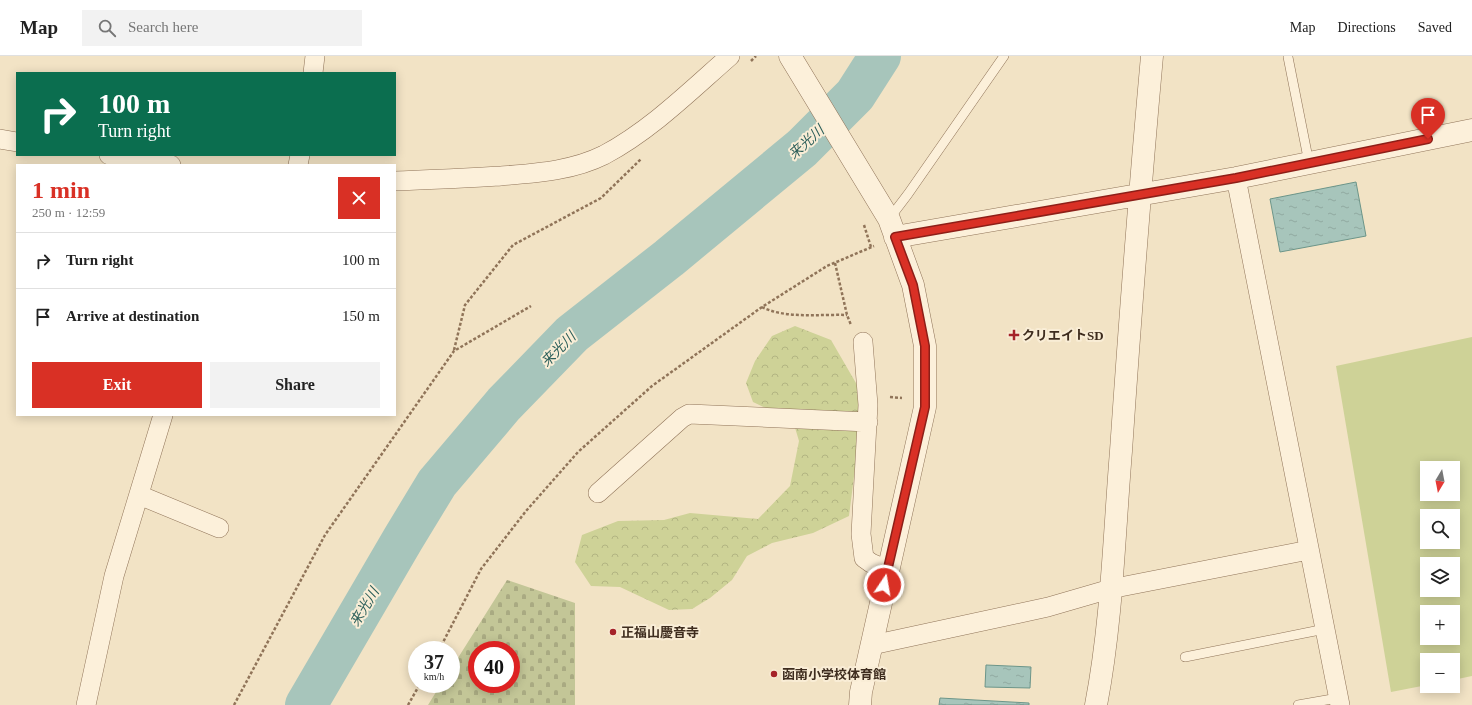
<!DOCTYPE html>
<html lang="en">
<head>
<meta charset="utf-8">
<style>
	:root { --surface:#fff; --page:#f2f2f2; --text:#222; --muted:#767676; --line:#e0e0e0; --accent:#d93025 }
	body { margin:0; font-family:"Times New Roman","Noto Sans JP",serif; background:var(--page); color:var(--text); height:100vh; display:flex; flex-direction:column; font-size:15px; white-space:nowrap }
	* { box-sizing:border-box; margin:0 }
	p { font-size:13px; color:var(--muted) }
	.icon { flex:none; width:22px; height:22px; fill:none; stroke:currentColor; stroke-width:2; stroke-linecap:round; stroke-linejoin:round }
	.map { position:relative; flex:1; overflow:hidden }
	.details { position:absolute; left:16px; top:108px; width:380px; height:252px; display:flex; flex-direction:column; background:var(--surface); border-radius:0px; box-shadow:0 2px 10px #0003 }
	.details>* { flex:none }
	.hud { position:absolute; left:16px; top:16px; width:380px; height:84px; border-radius:0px; box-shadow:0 2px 10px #0003; background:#0b6e4f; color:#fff; overflow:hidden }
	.needle { width:26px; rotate:190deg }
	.buttons { position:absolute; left:1420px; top:405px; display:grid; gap:8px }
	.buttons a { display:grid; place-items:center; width:40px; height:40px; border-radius:0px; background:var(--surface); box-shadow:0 2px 10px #0003; font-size:20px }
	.speed { position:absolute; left:408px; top:585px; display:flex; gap:8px; font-size:20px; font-weight:700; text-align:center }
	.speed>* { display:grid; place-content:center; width:52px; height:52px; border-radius:50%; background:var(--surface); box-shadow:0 2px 10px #0003; line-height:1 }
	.speed small { font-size:10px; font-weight:400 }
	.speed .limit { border:6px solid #d22; background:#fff; color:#111 }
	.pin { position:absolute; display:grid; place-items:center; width:34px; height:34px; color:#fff; margin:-41px -17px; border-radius:50% 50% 50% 0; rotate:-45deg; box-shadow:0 0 4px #0007 }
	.pin .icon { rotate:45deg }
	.me { position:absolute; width:44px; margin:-22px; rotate:12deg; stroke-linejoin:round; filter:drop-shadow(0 0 3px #0008) }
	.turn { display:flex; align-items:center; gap:14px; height:84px; padding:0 16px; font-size:18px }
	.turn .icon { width:52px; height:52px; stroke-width:2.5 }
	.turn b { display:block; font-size:28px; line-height:34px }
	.round { display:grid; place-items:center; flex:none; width:42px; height:42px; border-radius:0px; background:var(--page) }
	.summary { display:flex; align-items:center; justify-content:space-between; height:68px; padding:0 16px }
	h1 { font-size:24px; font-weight:600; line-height:30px; color:var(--accent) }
	.cta { display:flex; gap:8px; margin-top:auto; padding:8px 16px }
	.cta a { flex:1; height:46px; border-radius:0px; background:var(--accent); color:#fff; font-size:16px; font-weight:600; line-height:46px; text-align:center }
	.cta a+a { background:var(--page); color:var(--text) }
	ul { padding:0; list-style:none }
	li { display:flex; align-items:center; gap:12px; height:56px; padding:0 16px; border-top:1px solid var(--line) }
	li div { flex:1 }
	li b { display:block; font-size:15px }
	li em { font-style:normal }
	header { display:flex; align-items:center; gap:24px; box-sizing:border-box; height:56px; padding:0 20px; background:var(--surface); border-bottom:1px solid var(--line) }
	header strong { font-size:19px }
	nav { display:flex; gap:22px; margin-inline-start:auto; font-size:14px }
	.search { width:280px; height:36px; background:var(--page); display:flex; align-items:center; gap:10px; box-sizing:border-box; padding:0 14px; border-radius:0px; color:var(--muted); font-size:15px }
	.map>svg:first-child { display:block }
	.forest { fill:url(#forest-crowns) }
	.cemetery { fill:url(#cemetery-stones); fill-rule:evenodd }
	.pitch { fill:#ced297; fill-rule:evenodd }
	.water { fill:url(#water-ripples); stroke:#6c9589 }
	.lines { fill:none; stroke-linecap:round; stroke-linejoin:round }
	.river { stroke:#a7c5bb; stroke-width:42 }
	.service-casing { stroke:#907459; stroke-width:10 }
	.minor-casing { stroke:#907459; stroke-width:20 }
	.tertiary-casing { stroke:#907459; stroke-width:23 }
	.path { stroke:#907459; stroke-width:2.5; stroke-dasharray:3 2; stroke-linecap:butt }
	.service { stroke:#fcf0da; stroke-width:9 }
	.minor { stroke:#fcf0da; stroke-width:19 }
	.tertiary { stroke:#fcf0da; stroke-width:22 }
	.route-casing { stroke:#8d1f18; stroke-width:10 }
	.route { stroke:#d93025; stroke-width:7 }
	.poi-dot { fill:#a52329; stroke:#f9edd6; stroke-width:1.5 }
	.labels { text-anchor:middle; stroke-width:4; stroke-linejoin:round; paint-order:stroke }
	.poi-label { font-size:13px; font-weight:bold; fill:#3e2c1e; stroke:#f9edd6; text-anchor:start }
	.water-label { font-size:14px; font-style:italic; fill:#2c5f5a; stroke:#f9edd6 }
</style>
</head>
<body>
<header>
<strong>Map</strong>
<div class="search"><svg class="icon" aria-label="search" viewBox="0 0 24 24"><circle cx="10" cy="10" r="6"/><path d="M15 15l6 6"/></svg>Search here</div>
<nav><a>Map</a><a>Directions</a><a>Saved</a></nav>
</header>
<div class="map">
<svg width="1472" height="649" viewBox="0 0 1472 649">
	<defs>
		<pattern id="forest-crowns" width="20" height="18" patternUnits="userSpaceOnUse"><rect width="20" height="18" fill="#ced297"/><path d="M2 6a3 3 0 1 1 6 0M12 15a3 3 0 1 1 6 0" fill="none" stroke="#b2b482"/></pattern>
		<pattern id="cemetery-stones" width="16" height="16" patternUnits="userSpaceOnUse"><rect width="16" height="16" fill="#c3c697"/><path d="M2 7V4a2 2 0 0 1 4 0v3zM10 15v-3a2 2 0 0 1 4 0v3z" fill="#a9aa82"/></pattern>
		<pattern id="water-ripples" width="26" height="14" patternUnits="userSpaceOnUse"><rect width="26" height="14" fill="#a7c5bb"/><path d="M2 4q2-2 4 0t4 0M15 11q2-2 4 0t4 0" fill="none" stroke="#91a9a0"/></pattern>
	</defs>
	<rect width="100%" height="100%" fill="#f2e3c5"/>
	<path class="forest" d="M795,270L831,284L860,334L856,405L849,460L813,477L772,487L747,500L732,524L710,542L692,553L669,554L620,531L591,530L575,506L582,479L618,465L664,464L690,457L758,463L790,430L799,385L793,365L753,346L746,327L755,305L772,280Z"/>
	<path class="cemetery" d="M507,524L575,547V649H428L441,628H451V613ZM477,594H511V628H477Z"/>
	<path class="pitch" d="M1472,281V620L1453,624V604H1427V629L1391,636L1336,310ZM1427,412H1453V438H1427ZM1427,460H1453V486H1427ZM1427,508H1453V534H1427ZM1427,556H1453V582H1427Z"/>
	<path class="water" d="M1356,126L1366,180L1280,196L1270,143Z
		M986,609L1031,611L1030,632L985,631Z
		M940,642L1029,647V649H939Z"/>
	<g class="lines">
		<path class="river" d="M306,649L403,483L437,427L504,348L572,278L669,202L802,92L855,39L880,0"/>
		<defs>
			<path id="service" d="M1288,1L1309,107
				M889,163L908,138L1004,0
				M1185,601L1325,573
				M1298,649L1338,642"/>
			<path id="minor" d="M313,17L315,0
				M0,83L17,86
				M109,99L171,109
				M298,109L300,99
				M1236,122L1340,649
				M395,125C430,124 465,122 501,120C536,117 572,115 604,99C651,74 690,35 730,0
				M863,286L868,349L861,478L864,502L871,507L887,514
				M598,437L682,362L689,358L868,366
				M139,439L219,472
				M872,589L1048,551L1110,533L1309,494
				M86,649L114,520L163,359"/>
			<path id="tertiary" d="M790,0L889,163L913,229L925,290V351L861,636L860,649
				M895,181L1236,122L1472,74
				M1096,649C1112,566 1114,480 1121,395C1130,263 1140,132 1152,0"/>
		</defs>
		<use href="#service" class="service-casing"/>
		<use href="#minor" class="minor-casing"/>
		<use href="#tertiary" class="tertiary-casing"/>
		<path class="path" d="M751,5L756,0
			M864,169L871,191
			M835,207L847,259L851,269
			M762,251C785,263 820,258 847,259
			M454,294L465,249L513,189L601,142L641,103
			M890,341L902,342
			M439,594L481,513L526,455L578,396L652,330L762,251L827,210L874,190
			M234,649L325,479L454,295L531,250
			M408,649L420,628"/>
		<use href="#service" class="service"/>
		<use href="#minor" class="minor"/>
		<use href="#tertiary" class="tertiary"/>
	</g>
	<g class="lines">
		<defs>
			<path id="route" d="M884,529L925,351V290L913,229L895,181L1236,122L1428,83"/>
		</defs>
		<use href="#route" class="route-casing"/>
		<use href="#route" class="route"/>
	</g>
	<g class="poi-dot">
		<path d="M1012 273h4v4h4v4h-4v4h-4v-4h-4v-4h4z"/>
		<circle cx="613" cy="576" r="4"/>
		<circle cx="774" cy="618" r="4"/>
	</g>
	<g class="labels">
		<g class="poi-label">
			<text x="1022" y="284">クリエイトSD</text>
			<text x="621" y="581">正福山慶音寺</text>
			<text x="782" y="623">函南小学校体育館</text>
		</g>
		<g class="water-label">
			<text transform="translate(806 86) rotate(-42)" y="5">来光川</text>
			<text transform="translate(558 293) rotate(-45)" y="5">来光川</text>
			<text transform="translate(364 551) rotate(-59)" y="5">来光川</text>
		</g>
	</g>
</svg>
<div class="buttons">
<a><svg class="needle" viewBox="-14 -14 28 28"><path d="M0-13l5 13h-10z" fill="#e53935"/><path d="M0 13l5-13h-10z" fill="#767676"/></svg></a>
<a><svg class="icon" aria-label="search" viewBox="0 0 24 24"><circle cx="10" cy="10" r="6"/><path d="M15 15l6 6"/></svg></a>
<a><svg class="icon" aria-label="layers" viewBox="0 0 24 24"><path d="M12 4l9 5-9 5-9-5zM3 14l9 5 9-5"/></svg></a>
<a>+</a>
<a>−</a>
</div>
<div class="speed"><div>37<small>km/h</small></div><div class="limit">40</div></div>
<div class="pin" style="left:1428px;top:83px;background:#d93025"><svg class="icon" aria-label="arrive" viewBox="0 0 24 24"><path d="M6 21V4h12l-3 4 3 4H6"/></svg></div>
<svg class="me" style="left:884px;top:529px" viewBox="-20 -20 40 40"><circle r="17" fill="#d93025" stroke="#fff" stroke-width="3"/><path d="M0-11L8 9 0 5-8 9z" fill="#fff"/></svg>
<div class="hud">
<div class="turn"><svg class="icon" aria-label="right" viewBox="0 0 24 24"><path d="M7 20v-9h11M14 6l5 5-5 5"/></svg><div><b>100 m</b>Turn right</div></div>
</div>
<section class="details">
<div class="summary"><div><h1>1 min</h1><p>250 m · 12:59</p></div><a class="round" style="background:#d93025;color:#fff"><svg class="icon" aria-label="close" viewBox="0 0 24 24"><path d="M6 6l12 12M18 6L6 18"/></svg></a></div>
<ul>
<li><svg class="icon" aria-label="right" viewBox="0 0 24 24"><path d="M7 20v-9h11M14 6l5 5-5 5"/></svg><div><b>Turn right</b></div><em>100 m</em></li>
<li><svg class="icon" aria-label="arrive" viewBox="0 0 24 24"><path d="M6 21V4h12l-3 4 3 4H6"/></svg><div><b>Arrive at destination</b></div><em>150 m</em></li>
</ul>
<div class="cta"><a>Exit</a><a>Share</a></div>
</section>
</div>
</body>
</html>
